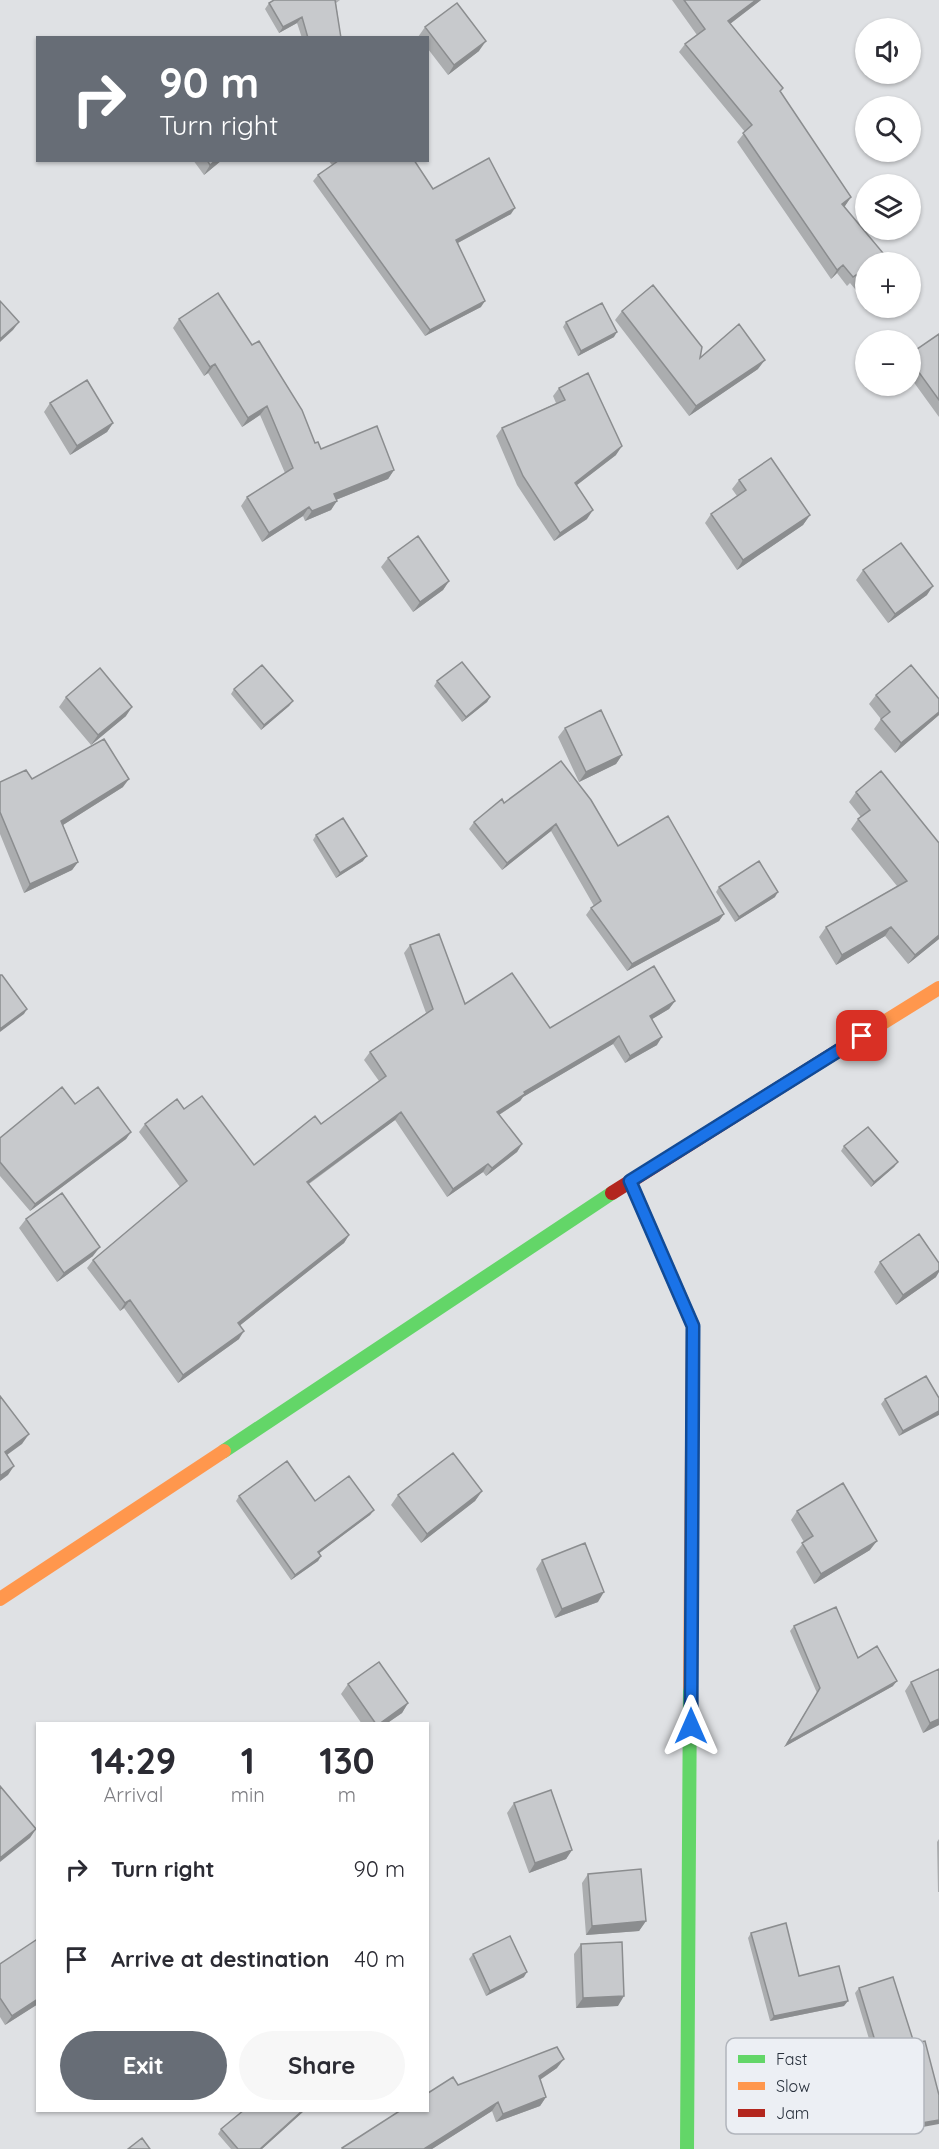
<!DOCTYPE html>
<html lang="en">
<head>
<meta charset="utf-8">
<style>
	:root { --surface:#fff; --page:#f7f7f7; --text:#2b2b33; --muted:#7c7c81; --accent:#676d76 }
	body { margin:0; font-family:Quicksand,sans-serif; background:var(--page); color:var(--text); height:100vh; display:flex; flex-direction:column; font-size:22px; white-space:nowrap }
	* { box-sizing:border-box; margin:0 }
	p { font-size:20px; color:var(--muted) }
	.icon { flex:none; width:33px; height:33px; fill:none; stroke:currentColor; stroke-width:2; stroke-linecap:round; stroke-linejoin:round }
	.map { position:relative; flex:1; overflow:hidden }
	.sheet { position:absolute; left:36px; top:1722px; width:393px; height:390px; display:flex; flex-direction:column; background:var(--surface); border-radius:0px; box-shadow:0 2px 4px #0004 }
	.sheet>* { flex:none }
	.guide { position:absolute; left:36px; top:36px; width:393px; height:126px; border-radius:0px; box-shadow:0 2px 4px #0004; background:#676d76; color:#fff; overflow:hidden }
	.buttons { position:absolute; left:855px; top:18px; display:grid; gap:12px }
	.buttons a { display:grid; place-items:center; width:66px; height:66px; border-radius:50%; background:var(--surface); box-shadow:0 2px 4px #0004; font-size:30px }
	.pin { position:absolute; display:grid; place-items:center; width:51px; height:51px; color:#fff; margin:-26px; border-radius:12px; box-shadow:0 3px 9px #0006 }
	.me { position:absolute; width:66px; margin:-33px; rotate:0deg; stroke-linejoin:round; filter:drop-shadow(0 0 4px #0008) }
	.turn { display:flex; align-items:center; gap:21px; height:126px; padding:0 24px; font-size:27px }
	.turn .icon { width:78px; height:78px; stroke-width:2.5 }
	.turn b { display:block; font-size:42px; line-height:51px }
	.eta { display:flex; justify-content:space-evenly; align-items:center; height:102px; text-align:center }
	.eta b { font-size:36px; font-weight:700; line-height:42px }
	.cta { display:flex; gap:12px; margin-top:auto; padding:12px 24px }
	.cta a { flex:1; height:69px; border-radius:36px; background:var(--accent); color:#fff; font-size:24px; font-weight:700; line-height:69px; text-align:center }
	.cta a+a { background:var(--page); color:var(--text) }
	ul { padding:0; list-style:none }
	li { display:flex; align-items:center; gap:18px; height:90px; padding:0 24px }
	li div { flex:1 }
	li b { display:block; font-size:22px }
	li em { font-style:normal }
	.map>svg:first-child { display:block }
	.lines { fill:none; stroke-linecap:round; stroke-linejoin:round }
	.fast { stroke:#63d668; stroke-width:14 }
	.slow { stroke:#ff974d; stroke-width:14 }
	.jam { stroke:#b3261e; stroke-width:14 }
	.wall { fill:#abadaf }
	.shaded-wall { fill:#8b8d8f }
	.building { fill:#c7c9cc; stroke:#8b8d8f; stroke-width:1.5 }
	.route-casing { stroke:#114b97; stroke-width:15 }
	.route { stroke:#1a73e8; stroke-width:10 }
	.key { fill:#eceff4; stroke:#b1b5bc; stroke-width:1.5 }
	.key-label { font-size:16px; fill:#272f3b }
</style>
</head>
<body>
<div class="map">
<svg width="939" height="2149" viewBox="0 0 939 2149">
	<rect width="100%" height="100%" fill="#dfe1e4"/>
	<g class="lines">
		<path class="fast" d="M224,1451L612,1193
			M687,2149L690,1687"/>
		<path class="slow" d="M852,1042L939,988
			M630,1181L693,1326L690,1687
			M0,1599L224,1451"/>
		<path class="jam" d="M612,1193L852,1042"/>
	</g>
	<path class="wall" d="M340,0L336,3L341,38H302L297,23L279,33L265,9L269,3Z
		M672,0H761L730,24L783,88L780,92L851,197L844,207L883,253L881,256L866,262V302L850,283L847,286L837,273L831,279L737,142L745,132L679,52L685,44L697,35Z
		M425,27L479,51L448,75L428,49V38H419L418,37Z
		M193,160H222L204,175Z
		M328,160H414L433,189L511,214L458,243L481,307L425,336L313,181L318,175L332,165Z
		M622,311L700,358L758,369L689,416L615,320Z
		M179,319L321,449L394,470L388,479L336,500L331,510L305,521L303,516L262,542L241,506L247,497L285,473L260,415L242,427L208,373L204,376L173,328Z
		M566,322L614,337L578,356L563,327Z
		M939,334V417L910,377V354Z
		M559,388L616,455L577,485L587,519L554,541L517,485L496,436L502,428L556,403L553,396Z
		M50,403L113,423L107,432L70,455L44,412Z
		M739,480L810,515L803,525L737,570L705,523L711,514L737,496L732,489Z
		M388,558L449,581L443,590L413,612L381,567Z
		M863,570L927,595L888,623L856,580Z
		M437,681L490,697L487,702L462,722L434,686Z
		M234,689L293,701L289,706L261,730L231,694Z
		M876,695L939,699V715L895,753L874,729L881,719L869,704Z
		M66,697L126,716L91,745L59,707Z
		M565,728L622,755L616,764L579,782L558,737Z
		M881,771L939,939L908,964L885,936L836,965L819,937L826,927L897,886L851,829L858,819L861,817L849,802L856,792Z
		M32,779L123,787L63,825L78,862L72,870L24,893L0,834V782Z
		M504,803L618,846L724,914L719,921L627,971L586,915L591,908L594,906L551,831L502,870L469,829L474,822Z
		M316,835L363,861L336,878L313,840Z
		M719,887L775,897L735,922L716,892Z
		M410,945L465,1004L550,1028L675,1001L669,1009L652,1019L657,1045L625,1063L613,1044L523,1097L520,1101L499,1115L522,1144L517,1152L486,1176L483,1172L447,1197L395,1120L309,1184L349,1235L344,1243L240,1325L239,1339L178,1383L124,1308L120,1311L87,1268L93,1260L180,1187L139,1132L145,1124L184,1109L254,1165L321,1124L379,1081L364,1060L370,1052L426,1013L404,953Z
		M75,1104L131,1132L126,1139L30,1211L0,1176V1138Z
		M844,1146L898,1162L894,1167L871,1187L841,1151Z
		M26,1219L93,1256L57,1282L19,1228Z
		M880,1262L936,1277L896,1305L874,1272Z
		M939,1398L899,1436L881,1404L885,1399Z
		M482,1491L475,1501L421,1543L391,1505L398,1495Z
		M239,1496L315,1501L374,1510L370,1515L319,1553L321,1556L318,1561L291,1580L236,1501Z
		M797,1511L870,1550L814,1584L796,1552L804,1542L791,1520Z
		M542,1560L598,1602L555,1618L536,1569Z
		M794,1626L858,1658L893,1686L784,1747L817,1693L790,1631Z
		M911,1682L939,1725L923,1733L905,1691Z
		M348,1684L408,1703L402,1713L386,1724H362L341,1694Z
		M514,1803L572,1850L566,1859L529,1873L507,1813Z
		M939,1839V1892H938L937,1842Z
		M588,1874L646,1921L639,1931L586,1935L582,1883Z
		M751,1933L799,1976L844,2006L770,2021L748,1938Z
		M38,1943V2004L5,2025L0,2017V1964Z
		M581,1944L618,2006L576,2008L574,1954Z
		M473,1954L524,1977L486,1996L469,1959Z
		M859,1988L914,2043L939,2095L901,2131L899,2123L862,2131L855,2098L859,2093L884,2088L855,1993Z
		M557,2068L540,2080L546,2097L540,2106L496,2122L492,2111L432,2149H341L458,2085Z
		M244,2110H305L262,2149H231L218,2134L221,2129Z"/>
	<path class="shaded-wall" d="M756,0H761L722,30L728,21Z
		M302,17L297,23L279,33L283,27Z
		M486,41L479,51L448,75L454,65Z
		M216,160H222L204,175L210,165Z
		M851,197L845,206L836,213L842,204Z
		M515,208L511,214L452,246L456,240Z
		M843,265L837,273L831,279L837,270Z
		M485,301L481,307L425,336L430,330Z
		M19,322L13,330L0,342V339Z
		M617,332L614,337L578,356L581,351Z
		M765,360L758,369L689,416L696,406Z
		M215,364L208,373L204,376L210,367Z
		M267,406L260,415L242,427L248,418Z
		M113,423L107,432L70,455L77,446Z
		M622,446L616,455L569,491L575,483Z
		M394,470L388,479L328,503L334,494Z
		M337,501L331,510L305,521L312,511Z
		M309,507L303,516L262,542L269,533Z
		M593,510L587,519L554,541L560,533Z
		M810,515L803,525L737,570L743,560Z
		M449,581L443,590L413,612L420,602Z
		M933,586L927,595L888,623L895,614Z
		M490,697L487,702L462,722L466,717Z
		M293,701L289,706L261,730L264,725Z
		M132,707L126,716L91,745L98,735Z
		M939,712V715L895,753L901,743Z
		M622,755L616,764L579,782L586,772Z
		M129,779L123,787L55,830L61,821Z
		M556,824L551,831L502,870L507,863Z
		M367,856L363,861L336,878L340,873Z
		M78,862L72,870L24,893L30,884Z
		M778,892L775,897L735,922L739,917Z
		M724,914L719,921L627,971L632,964Z
		M891,927L885,936L836,965L842,955Z
		M939,935V939L908,964L915,955Z
		M675,1001L669,1009L644,1024L650,1016Z
		M27,1009L24,1014L0,1032V1029Z
		M619,1036L613,1044L523,1097L520,1101L491,1120L497,1112L524,1092Z
		M662,1037L657,1045L625,1063L630,1056Z
		M401,1112L395,1120L301,1189L307,1182Z
		M131,1132L126,1139L30,1211L35,1204Z
		M522,1144L517,1152L486,1176L492,1168Z
		M898,1162L894,1167L871,1187L874,1182Z
		M488,1164L483,1172L447,1197L453,1189Z
		M349,1235L344,1243L233,1331L238,1323Z
		M100,1247L93,1256L57,1282L64,1273Z
		M939,1270V1272L936,1277L896,1305L903,1295Z
		M130,1300L124,1308L120,1311L125,1303Z
		M244,1331L239,1339L178,1383L183,1375Z
		M939,1411V1415L899,1436L903,1431Z
		M29,1434L22,1444L0,1460L5,1452Z
		M14,1466L8,1475L0,1481V1476Z
		M482,1491L475,1501L421,1543L427,1534Z
		M374,1510L370,1515L314,1557L318,1552Z
		M877,1541L870,1550L814,1584L821,1574Z
		M321,1556L318,1561L291,1580L295,1575Z
		M604,1592L598,1602L555,1618L562,1609Z
		M897,1681L893,1686L784,1747L788,1742Z
		M408,1703L402,1713L386,1724H379Z
		M939,1719V1725L923,1733L930,1723Z
		M36,1829L30,1838L0,1862V1858Z
		M572,1850L566,1859L529,1873L535,1863Z
		M646,1921L639,1931L586,1935L592,1926Z
		M527,1972L524,1977L486,1996L490,1991Z
		M624,1996L618,2006L576,2008L583,1998Z
		M38,1999V2004L5,2025L12,2016Z
		M848,2001L844,2006L770,2021L774,2016Z
		M564,2059L557,2068L532,2085L539,2076Z
		M546,2097L540,2106L496,2122L503,2114Z
		M498,2102L492,2111L432,2149H424Z
		M303,2110H305L262,2149H260Z
		M903,2118L899,2123L862,2131L866,2126Z
		M939,2120V2124L901,2131L904,2126Z"/>
	<path class="building" d="M274,0H335L341,38H308L302,17L283,27L269,3Z
		M684,0H756L728,21L783,88L780,91L851,197L842,204L883,253L880,255L887,262H866V287L856,275L853,277L843,265L837,270L743,133L752,125L685,44L705,29Z
		M457,3L486,41L454,65L425,27Z
		M489,158L515,208L456,240L485,301L430,330L318,175L338,161L337,160H414L433,189Z
		M207,160H216L210,165Z
		M653,285L702,347L700,358L739,324L765,360L696,406L622,311Z
		M218,293L252,345L259,341L302,410L315,443L318,442L321,449L377,426L394,470L334,494L337,501L312,511L309,507L269,533L247,497L293,468L267,406L248,418L215,364L210,367L179,319Z
		M0,301L19,322L0,339Z
		M602,303L617,332L581,351L566,322Z
		M939,334V400L910,360V354Z
		M588,373L622,446L575,483L593,510L560,533L523,476L502,428L565,400L559,388Z
		M87,380L113,423L77,446L50,403Z
		M771,458L810,515L743,560L711,514L746,490L739,480Z
		M418,536L449,581L420,602L388,558Z
		M901,543L933,586L895,614L863,570Z
		M462,662L490,697L466,717L437,681Z
		M262,665L293,701L264,725L234,689Z
		M911,665L939,699V712L901,743L881,719L890,712L876,695Z
		M100,668L132,707L98,735L66,697Z
		M601,710L622,755L586,772L565,728Z
		M104,739L129,779L61,821L78,862L30,884L0,812V782L26,770L32,779Z
		M561,761L591,800L618,846L668,816L724,914L632,964L591,908L601,901L556,824L507,863L474,822L502,799L504,803Z
		M881,771L939,843V935L915,955L891,927L842,955L826,927L907,881L858,819L870,810L856,792Z
		M343,818L367,856L340,873L316,835Z
		M759,861L778,892L739,917L719,887Z
		M439,934L465,1004L512,973L550,1028L654,966L675,1001L650,1016L662,1037L630,1056L619,1036L524,1092L525,1094L497,1112L522,1144L492,1168L488,1164L453,1189L401,1112L307,1182L349,1235L238,1323L244,1331L183,1375L130,1300L125,1303L93,1260L187,1181L145,1124L177,1099L184,1109L202,1096L254,1165L315,1116L321,1124L386,1076L370,1052L433,1009L410,945Z
		M0,975H2L27,1009L0,1029Z
		M62,1087L75,1104L98,1087L131,1132L35,1204L0,1162V1138Z
		M868,1127L898,1162L874,1182L844,1146Z
		M62,1193L100,1247L64,1273L26,1219Z
		M919,1234L939,1263V1270L903,1295L880,1262Z
		M926,1376L939,1398V1411L903,1431L885,1399Z
		M0,1396L29,1434L5,1452L14,1466L0,1476Z
		M453,1453L482,1491L427,1534L398,1495Z
		M287,1461L315,1501L349,1476L374,1510L318,1552L321,1556L295,1575L239,1496Z
		M843,1483L877,1541L821,1574L802,1543L813,1536L797,1511Z
		M585,1543L604,1592L562,1609L542,1560Z
		M836,1607L858,1658L877,1646L897,1681L788,1742L820,1688L794,1626Z
		M379,1662L408,1703L379,1724H376L348,1684Z
		M939,1669V1719L930,1723L911,1682Z
		M0,1786L36,1829L0,1858Z
		M551,1790L572,1850L535,1863L514,1803Z
		M641,1869L646,1921L592,1926L588,1874Z
		M786,1923L799,1976L839,1966L848,2001L774,2016L751,1933Z
		M510,1936L527,1972L490,1991L473,1954Z
		M36,1940L38,1943V1999L12,2016L0,1998V1964Z
		M622,1942L624,1996L583,1998L581,1944Z
		M893,1977L914,2043L925,2041L939,2095V2120L904,2126L903,2118L866,2126L859,2093L889,2087L859,1988Z
		M557,2047L564,2059L539,2076L546,2097L503,2114L498,2102L424,2149H343L342,2148L401,2110H428V2093L453,2077L458,2085Z
		M244,2110H303L260,2149H238L221,2129Z
		M142,2138L150,2149H128Z"/>
	<g class="lines">
		<defs>
			<path id="route" d="M691,1726L693,1326L630,1181L862,1036"/>
		</defs>
		<use href="#route" class="route-casing"/>
		<use href="#route" class="route"/>
	</g>
	<rect x="726" y="2038" width="198" height="96" rx="9" class="key"/>
	<rect x="738" y="2055" width="27" height="8" fill="#63d668"/>
	<rect x="738" y="2082" width="27" height="8" fill="#ff974d"/>
	<rect x="738" y="2109" width="27" height="8" fill="#b3261e"/>
	<g class="key-label">
		<text x="776" y="2065">Fast</text>
		<text x="776" y="2092">Slow</text>
		<text x="776" y="2119">Jam</text>
	</g>
</svg>
<div class="buttons">
<a><svg class="icon" aria-label="sound" viewBox="0 0 24 24"><path d="M4 9h4l5-4v14l-5-4H4zM17 9q2 3 0 6"/></svg></a>
<a><svg class="icon" aria-label="search" viewBox="0 0 24 24"><circle cx="10" cy="10" r="6"/><path d="M15 15l6 6"/></svg></a>
<a><svg class="icon" aria-label="layers" viewBox="0 0 24 24"><path d="M12 4l9 5-9 5-9-5zM3 14l9 5 9-5"/></svg></a>
<a>+</a>
<a>−</a>
</div>
<div class="pin" style="left:862px;top:1036px;background:#d93025"><svg class="icon" aria-label="arrive" viewBox="0 0 24 24"><path d="M6 21V4h12l-3 4 3 4H6"/></svg></div>
<svg class="me" style="left:691px;top:1726px" viewBox="-20 -20 40 40"><path d="M0-17L14 15 0 8-14 15z" fill="#1a73e8" stroke="#fff" stroke-width="4"/></svg>
<div class="guide">
<div class="turn"><svg class="icon" aria-label="right" viewBox="0 0 24 24"><path d="M7 20v-9h11M14 6l5 5-5 5"/></svg><div><b>90 m</b>Turn right</div></div>
</div>
<section class="sheet">
<div class="eta">
<div><b>14:29</b><p>Arrival</p></div>
<div><b>1</b><p>min</p></div>
<div><b>130</b><p>m</p></div>
</div>
<ul>
<li><svg class="icon" aria-label="right" viewBox="0 0 24 24"><path d="M7 20v-9h11M14 6l5 5-5 5"/></svg><div><b>Turn right</b></div><em>90 m</em></li>
<li><svg class="icon" aria-label="arrive" viewBox="0 0 24 24"><path d="M6 21V4h12l-3 4 3 4H6"/></svg><div><b>Arrive at destination</b></div><em>40 m</em></li>
</ul>
<div class="cta"><a>Exit</a><a>Share</a></div>
</section>
</div>
</body>
</html>
